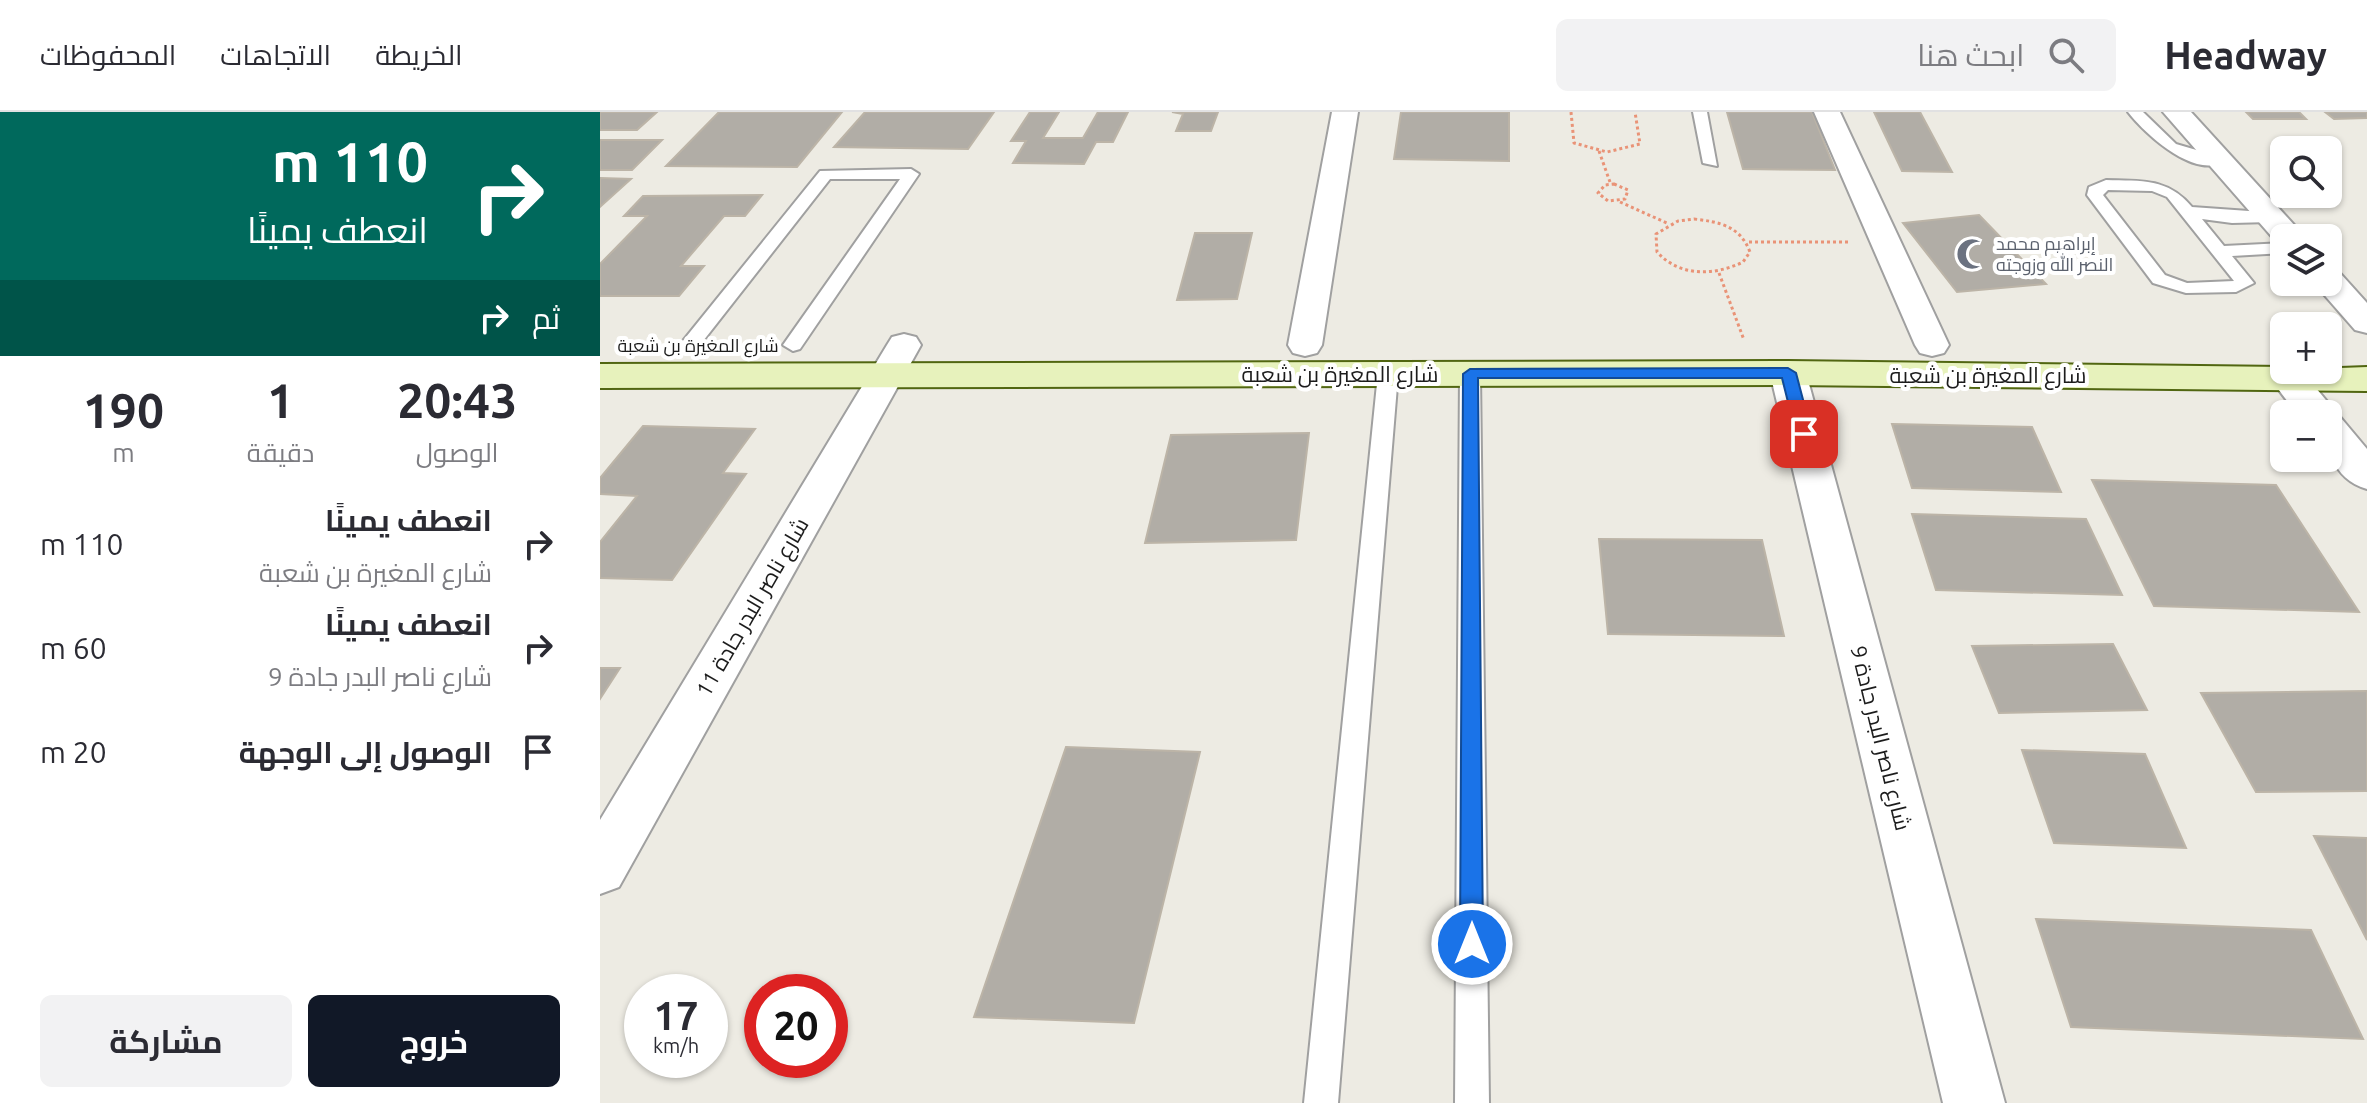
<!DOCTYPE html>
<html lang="ar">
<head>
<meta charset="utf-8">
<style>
	:root { --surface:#fff; --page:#f2f2f3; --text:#2b2b33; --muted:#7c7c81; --line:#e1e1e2; --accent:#111827 }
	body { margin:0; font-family:Ubuntu,Cairo,sans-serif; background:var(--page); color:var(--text); direction:rtl; height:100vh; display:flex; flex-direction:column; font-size:30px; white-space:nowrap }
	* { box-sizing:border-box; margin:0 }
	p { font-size:26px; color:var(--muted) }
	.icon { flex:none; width:44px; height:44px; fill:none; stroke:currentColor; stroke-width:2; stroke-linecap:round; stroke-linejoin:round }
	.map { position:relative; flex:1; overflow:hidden; direction:ltr }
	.drawer { display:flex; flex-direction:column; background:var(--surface); width:600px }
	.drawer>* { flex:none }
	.guide { background:#00695c; color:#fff; overflow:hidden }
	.tools { position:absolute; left:1670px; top:24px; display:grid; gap:16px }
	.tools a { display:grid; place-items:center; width:72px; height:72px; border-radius:12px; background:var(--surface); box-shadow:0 2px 6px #0004; font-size:40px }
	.speed { position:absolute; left:24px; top:862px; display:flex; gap:16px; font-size:40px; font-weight:700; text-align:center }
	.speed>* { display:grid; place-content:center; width:104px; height:104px; border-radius:50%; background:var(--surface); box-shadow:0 2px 6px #0004; line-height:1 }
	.speed small { font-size:20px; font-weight:400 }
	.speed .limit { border:12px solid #d22; background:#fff; color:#111 }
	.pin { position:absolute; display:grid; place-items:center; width:68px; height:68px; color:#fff; margin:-34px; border-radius:16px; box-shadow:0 4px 12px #0006 }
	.me { position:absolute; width:88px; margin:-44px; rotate:0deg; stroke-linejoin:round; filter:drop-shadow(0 0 6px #0008) }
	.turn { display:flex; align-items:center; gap:28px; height:168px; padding:0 40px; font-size:36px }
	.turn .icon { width:104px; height:104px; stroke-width:2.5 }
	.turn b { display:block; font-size:56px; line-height:68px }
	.then { display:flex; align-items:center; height:76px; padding:0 40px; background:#0003; gap:16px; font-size:30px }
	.eta { display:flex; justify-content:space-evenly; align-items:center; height:136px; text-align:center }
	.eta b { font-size:48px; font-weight:700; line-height:56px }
	.cta { display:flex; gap:16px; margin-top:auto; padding:16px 40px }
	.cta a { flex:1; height:92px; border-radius:12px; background:var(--accent); color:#fff; font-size:32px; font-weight:700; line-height:92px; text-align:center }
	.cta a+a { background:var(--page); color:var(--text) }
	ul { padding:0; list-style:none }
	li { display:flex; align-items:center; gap:24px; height:104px; padding:0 40px }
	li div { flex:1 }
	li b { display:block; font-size:30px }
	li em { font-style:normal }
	header { display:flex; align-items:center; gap:48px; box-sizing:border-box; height:112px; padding:0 40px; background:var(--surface); border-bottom:2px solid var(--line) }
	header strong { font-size:38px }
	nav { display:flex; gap:44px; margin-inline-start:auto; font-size:28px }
	.search { width:560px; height:72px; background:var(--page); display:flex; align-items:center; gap:20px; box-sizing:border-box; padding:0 28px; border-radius:12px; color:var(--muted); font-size:30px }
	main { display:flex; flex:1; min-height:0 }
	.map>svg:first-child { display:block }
	.building { fill:#b1ada6; stroke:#bcb4a7; stroke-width:2 }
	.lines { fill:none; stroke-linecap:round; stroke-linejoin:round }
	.lane-casing { stroke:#a0a0a0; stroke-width:4 }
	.street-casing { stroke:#a0a0a0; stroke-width:4 }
	.secondary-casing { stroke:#516611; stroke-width:4 }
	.path { stroke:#e99377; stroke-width:3; stroke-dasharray:3 3; stroke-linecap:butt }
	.lane { fill:#fff; fill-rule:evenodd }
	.street { fill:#fff; fill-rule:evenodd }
	.secondary { fill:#e7f2bc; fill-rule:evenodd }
	.route { fill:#1a73e8; stroke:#114b97; stroke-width:2 }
	.labels { text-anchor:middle; stroke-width:8; stroke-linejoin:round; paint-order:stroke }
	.far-worship-label { font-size:18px; fill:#5b616d; stroke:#fff; text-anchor:start }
	.far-street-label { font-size:18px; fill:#1c1c1c; stroke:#fff }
	.street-label { font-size:22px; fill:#1c1c1c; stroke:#fff }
</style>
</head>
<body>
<header>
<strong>Headway</strong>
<div class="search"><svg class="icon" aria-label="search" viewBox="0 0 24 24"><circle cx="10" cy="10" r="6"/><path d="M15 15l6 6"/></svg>ابحث هنا</div>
<nav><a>الخريطة</a><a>الاتجاهات</a><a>المحفوظات</a></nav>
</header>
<main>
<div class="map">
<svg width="1767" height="991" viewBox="0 0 1767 991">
	<rect width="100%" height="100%" fill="#edebe3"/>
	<path class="building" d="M0,0H57L37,18H0Z
		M119,0H242L197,55L66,54Z
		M265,0H394L368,37L234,35Z
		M430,0H459L443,26H483L498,0H528L513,30H496L484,52L413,51L426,29H411Z
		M572,0H618L611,19H576L583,2Z
		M801,0H909V49L794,47Z
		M1127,0H1212L1235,58L1143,57Z
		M1274,0H1320L1352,60L1302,59Z
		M1646,0H1699L1706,7H1653Z
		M1725,0H1767V6L1734,7Z
		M0,28H62L32,58H0Z
		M0,66L31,67L0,95Z
		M162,83L145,104H124L81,154H104L79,184H0V152L47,104H24L43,84Z
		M1379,103L1446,172L1357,180L1303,111Z
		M595,121H652L637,187L577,188Z
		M1292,312L1432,315L1461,380L1312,376Z
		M43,314L155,317L123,361L146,362L72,468L0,466V430L37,384L0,382V366Z
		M709,321L696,428L545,431L571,323Z
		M1492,368L1676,373L1759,500L1554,494Z
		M1312,402L1486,407L1522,483L1336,478Z
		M999,427L1162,428L1184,524L1008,522Z
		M1513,532L1547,598L1399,601L1372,534Z
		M0,556H20L0,587Z
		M1767,579V679L1656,680L1601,581Z
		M466,635L600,640L534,911L374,905Z
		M1422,638L1545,642L1586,736L1454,731Z
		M1714,724L1767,726V828Z
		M1436,807L1711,818L1763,927L1471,915Z"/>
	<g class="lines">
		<defs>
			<path id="lane" d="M1093,0H1107L1117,54L1103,51Z
				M1528,0H1543L1576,32L1627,47C1598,71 1545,22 1528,0Z
				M220,59L311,57L319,62L200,237L193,239L183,233L300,67H230L96,238H82V230Z
				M1506,68C1542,69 1568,66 1592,95L1677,101V109L1671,110L1632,111L1602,107L1624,134L1684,131V141L1632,144L1654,171L1636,180L1586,181L1553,171L1487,83L1489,75ZM1508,78L1552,79L1567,85L1634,169L1587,171L1565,163L1503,83Z
				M788,256L798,262L738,991H704L778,262Z
				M870,256L880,262L889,991H855L860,262Z"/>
			<path id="street" d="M732,0H758L722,233L717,241L705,244L693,241L688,233Z
				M1214,0H1240L1349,233L1344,241L1332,244L1320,241L1315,233Z
				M1563,0H1591L1706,126H1684V134L1679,133Z
				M1728,158L1740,161L1767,191V221L1755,218L1713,170H1728Z
				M304,222L316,225L321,233L19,775L0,782V708L287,233L292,225Z
				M1188,249L1201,253L1206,261L1405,991H1343L1170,261L1175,253Z
				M1684,254V258H1701L1730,293L1734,304L1741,306L1767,337V377C1730,366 1728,335 1728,302H1697L1669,265L1674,257Z"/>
			<path id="secondary" d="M1188,249L1684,255V258L1767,255V279L1188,273L0,276V252Z"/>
		</defs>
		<use href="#lane" class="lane-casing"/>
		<use href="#street" class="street-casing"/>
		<use href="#secondary" class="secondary-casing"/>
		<path class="path" d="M971,0L974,31L1007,40L1040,32L1035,0
			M999,39L1011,73
			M1014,72L1028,78L1025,87L1008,89L998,81L1005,73Z
			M1020,90L1069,112
			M1094,107C1120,110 1140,114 1150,140L1143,150C1114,164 1080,165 1057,140L1056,122L1078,109Z
			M1149,130H1250
			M1119,161L1144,228"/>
		<use href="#lane" class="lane"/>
		<use href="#street" class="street"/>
		<use href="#secondary" class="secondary"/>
	</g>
	<path class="route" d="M1188,256L1196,261L1212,322L1204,327L1196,322L1182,266H878L883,832L880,841L872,844L863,841L860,832L863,262L870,257Z"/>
	<defs>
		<symbol id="mosque-bare" viewBox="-9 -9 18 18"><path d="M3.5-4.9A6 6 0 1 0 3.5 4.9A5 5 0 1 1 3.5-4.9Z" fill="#6b7280" stroke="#fff" stroke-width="2.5" paint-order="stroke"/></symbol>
	</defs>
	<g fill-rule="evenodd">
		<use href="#mosque-bare" x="1350" y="120" width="44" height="44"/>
	</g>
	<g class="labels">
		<g class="far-worship-label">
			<text x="1396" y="138">إبراهيم محمد<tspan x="1396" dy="21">النصر الله وزوجته</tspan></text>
		</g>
		<g class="far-street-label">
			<text x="98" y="240">شارع المغيرة بن شعبة</text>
		</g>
		<g class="street-label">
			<text x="740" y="270">شارع المغيرة بن شعبة</text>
			<text x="1388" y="271">شارع المغيرة بن شعبة</text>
			<text transform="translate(152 495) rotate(-60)" y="8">شارع ناصر البدر جادة 11</text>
			<text transform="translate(1281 626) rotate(76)" y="8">شارع ناصر البدر جادة 9</text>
		</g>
	</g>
</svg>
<div class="tools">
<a><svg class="icon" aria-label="search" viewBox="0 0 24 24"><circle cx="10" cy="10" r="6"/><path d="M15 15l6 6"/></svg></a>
<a><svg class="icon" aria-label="layers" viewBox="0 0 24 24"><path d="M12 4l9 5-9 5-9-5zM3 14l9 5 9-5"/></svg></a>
<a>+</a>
<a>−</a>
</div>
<div class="speed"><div>17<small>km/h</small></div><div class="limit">20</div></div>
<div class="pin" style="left:1204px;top:322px;background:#d93025"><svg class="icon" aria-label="arrive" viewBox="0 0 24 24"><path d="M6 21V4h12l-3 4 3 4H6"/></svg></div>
<svg class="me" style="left:872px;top:832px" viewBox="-20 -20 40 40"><circle r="17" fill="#1a73e8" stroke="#fff" stroke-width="3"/><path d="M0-11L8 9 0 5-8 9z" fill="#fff"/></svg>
</div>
<section class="drawer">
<div class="guide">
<div class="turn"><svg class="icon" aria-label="right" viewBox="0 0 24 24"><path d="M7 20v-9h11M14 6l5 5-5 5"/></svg><div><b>110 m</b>انعطف يمينًا</div></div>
<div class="then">ثم<svg class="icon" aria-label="right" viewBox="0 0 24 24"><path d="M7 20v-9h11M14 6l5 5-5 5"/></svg></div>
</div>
<div class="eta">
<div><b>20:43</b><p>الوصول</p></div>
<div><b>1</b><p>دقيقة</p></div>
<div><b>190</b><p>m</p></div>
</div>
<ul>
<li><svg class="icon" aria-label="right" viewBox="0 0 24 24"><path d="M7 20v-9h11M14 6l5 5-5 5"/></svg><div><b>انعطف يمينًا</b><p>شارع المغيرة بن شعبة</p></div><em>110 m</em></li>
<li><svg class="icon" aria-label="right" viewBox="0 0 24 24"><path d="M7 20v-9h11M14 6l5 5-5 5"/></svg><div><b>انعطف يمينًا</b><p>شارع ناصر البدر جادة 9</p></div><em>60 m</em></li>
<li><svg class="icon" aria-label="arrive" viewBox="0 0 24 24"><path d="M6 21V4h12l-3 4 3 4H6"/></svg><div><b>الوصول إلى الوجهة</b></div><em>20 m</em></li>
</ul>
<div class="cta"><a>خروج</a><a>مشاركة</a></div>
</section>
</main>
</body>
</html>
